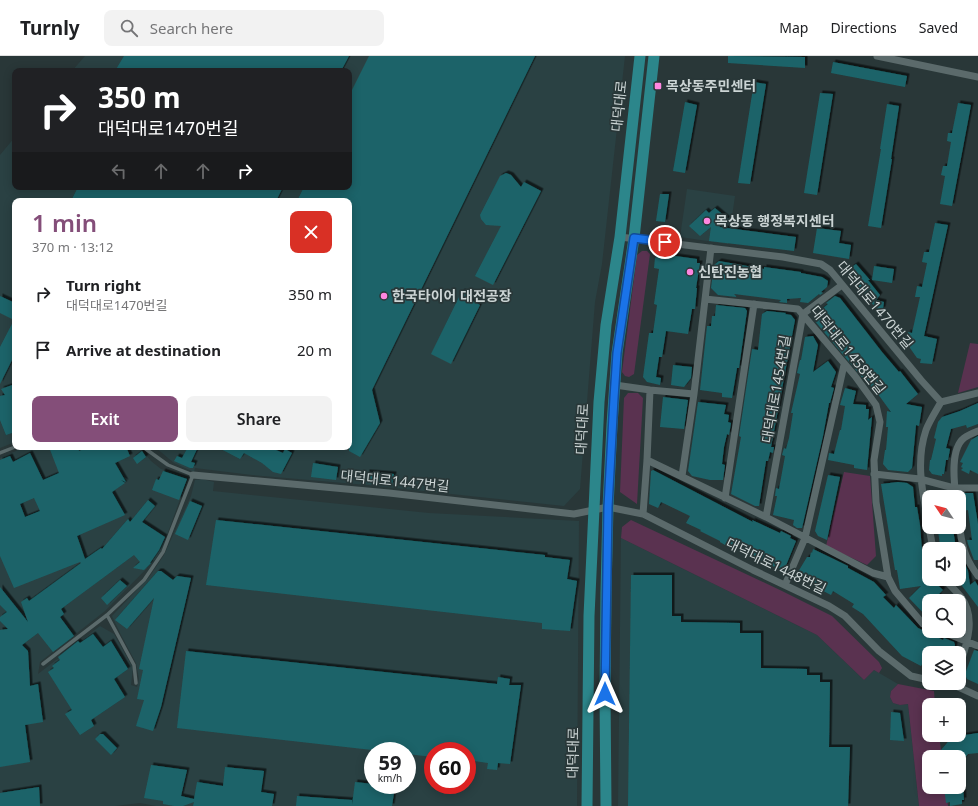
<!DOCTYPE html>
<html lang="en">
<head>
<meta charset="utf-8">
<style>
	:root { --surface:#fff; --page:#f2f2f2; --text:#202124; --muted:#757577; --line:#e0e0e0; --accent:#844e79 }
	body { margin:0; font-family:"Noto Sans","Noto Sans KR",sans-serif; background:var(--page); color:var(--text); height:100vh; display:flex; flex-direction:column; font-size:15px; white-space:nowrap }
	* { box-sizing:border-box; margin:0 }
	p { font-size:13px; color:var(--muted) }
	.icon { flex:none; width:22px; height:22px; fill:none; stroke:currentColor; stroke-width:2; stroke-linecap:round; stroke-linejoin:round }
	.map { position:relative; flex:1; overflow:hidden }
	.sheet { position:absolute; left:12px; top:142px; width:340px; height:252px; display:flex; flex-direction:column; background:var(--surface); border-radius:8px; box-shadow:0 2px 10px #0003 }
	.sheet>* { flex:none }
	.banner { position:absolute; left:12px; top:12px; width:340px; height:122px; border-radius:8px; box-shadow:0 2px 10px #0003; background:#202124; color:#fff; overflow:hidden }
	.needle { width:26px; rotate:305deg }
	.buttons { position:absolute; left:922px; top:434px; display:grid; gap:8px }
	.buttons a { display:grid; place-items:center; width:44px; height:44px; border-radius:8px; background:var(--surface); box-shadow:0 2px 10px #0003; font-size:20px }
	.speed { position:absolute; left:364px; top:686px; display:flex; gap:8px; font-size:20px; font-weight:700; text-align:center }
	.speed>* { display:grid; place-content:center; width:52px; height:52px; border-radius:50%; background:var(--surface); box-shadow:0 2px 10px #0003; line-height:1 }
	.speed small { font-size:10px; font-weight:400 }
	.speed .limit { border:6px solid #d22; background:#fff; color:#111 }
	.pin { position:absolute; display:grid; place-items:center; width:34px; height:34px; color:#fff; margin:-17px; border:2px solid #fff; border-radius:50%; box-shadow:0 1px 4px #0007 }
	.me { position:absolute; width:44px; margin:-22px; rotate:0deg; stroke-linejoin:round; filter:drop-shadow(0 0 3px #0008) }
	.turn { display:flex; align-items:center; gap:14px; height:84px; padding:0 20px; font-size:18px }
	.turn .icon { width:52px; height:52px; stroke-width:2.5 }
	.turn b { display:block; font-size:28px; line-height:34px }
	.lanes { display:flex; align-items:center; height:38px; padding:0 20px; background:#0003; justify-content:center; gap:20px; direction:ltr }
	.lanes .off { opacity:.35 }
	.round { display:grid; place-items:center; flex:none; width:42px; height:42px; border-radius:8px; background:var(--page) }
	.head { display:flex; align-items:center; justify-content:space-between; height:68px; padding:0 20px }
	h1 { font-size:24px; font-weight:600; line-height:30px; color:var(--accent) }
	.primary-button { display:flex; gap:8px; margin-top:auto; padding:8px 20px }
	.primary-button a { flex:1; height:46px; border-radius:8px; background:var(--accent); color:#fff; font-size:16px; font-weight:600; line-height:46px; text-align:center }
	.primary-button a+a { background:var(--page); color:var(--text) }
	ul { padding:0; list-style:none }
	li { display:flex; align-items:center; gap:12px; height:56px; padding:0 20px }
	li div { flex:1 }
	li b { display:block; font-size:15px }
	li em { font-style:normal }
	header { display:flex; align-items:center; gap:24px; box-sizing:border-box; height:56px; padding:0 20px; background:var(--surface); border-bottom:1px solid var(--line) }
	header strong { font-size:19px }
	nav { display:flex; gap:22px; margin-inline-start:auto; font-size:14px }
	.search { width:280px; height:36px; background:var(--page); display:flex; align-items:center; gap:10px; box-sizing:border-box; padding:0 14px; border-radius:8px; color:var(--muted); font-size:15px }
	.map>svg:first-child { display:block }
	.built { fill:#2a4143; fill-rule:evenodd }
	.green { fill:#5a3250 }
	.building { fill:#1b6469; fill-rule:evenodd; filter:url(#shadow) }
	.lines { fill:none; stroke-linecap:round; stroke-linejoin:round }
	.service { stroke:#5b6a6b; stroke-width:3.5 }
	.minor { stroke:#5b6a6b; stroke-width:7 }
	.primary { stroke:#2c868b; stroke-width:11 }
	.route-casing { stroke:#114b97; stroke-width:10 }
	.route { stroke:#1a73e8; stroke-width:7 }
	.poi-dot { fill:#fe86e0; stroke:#293738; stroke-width:1.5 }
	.labels { text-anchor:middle; stroke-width:3.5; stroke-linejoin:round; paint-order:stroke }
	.poi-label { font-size:14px; font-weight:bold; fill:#cbd4d4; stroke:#293738; text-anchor:start }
	.street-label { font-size:14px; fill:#cbd4d4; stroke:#293738 }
</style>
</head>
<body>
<header>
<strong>Turnly</strong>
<div class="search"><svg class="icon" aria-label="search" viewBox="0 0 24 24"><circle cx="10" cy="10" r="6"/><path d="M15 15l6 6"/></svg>Search here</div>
<nav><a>Map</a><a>Directions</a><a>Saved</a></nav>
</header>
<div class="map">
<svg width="978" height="750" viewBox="0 0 978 750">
	<defs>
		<filter id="shadow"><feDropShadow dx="2.5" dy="-2.5" stdDeviation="0" flood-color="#0009"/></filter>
	</defs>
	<rect width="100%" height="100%" fill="#293738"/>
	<path class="built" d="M85,0H625L602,208L595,246L580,433L564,450L367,429L252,419L195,412L194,416L174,407L155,391H349V145H15V386L0,392V99L15,81V131H349V15H72Z
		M687,133L735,140L728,188L680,181Z
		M25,391H137L141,393L151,405L161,413L188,421L162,493L152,507L105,555L40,606L38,618L100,570L114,578L133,612L131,629L137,631L139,623L136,607L121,579L112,560L150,520L164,499L191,440L195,424L202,423L214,426L213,435L429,457L579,465L577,750H156L140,747L115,750H0V402ZM373,695H407V729H373ZM433,695H467V729H433Z
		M621,482L817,579L864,624L874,614L898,628L891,635L890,641L893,647L900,649L908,648L919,750H618Z"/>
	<path class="green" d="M642,195H647L650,198L634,318L629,321L625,320L622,316L637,199Z
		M970,287L978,288V331L958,337Z
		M628,337H638L643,342L637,448L620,436L624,342Z
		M844,416L870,420L876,500L867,509L826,490Z
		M631,464L782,535L832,560L879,606L882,612L879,617L874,614L864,624L817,579L621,482L622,471Z
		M898,628L934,635L935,649H929V679H939L942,701H929V731H945L948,750H919L908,648L900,649L893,647L890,641L891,635Z"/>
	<path class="building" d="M124,0H349L341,15H115Z
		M369,0H535L372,334L380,367L360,401L349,395V145H297L304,131H349V40Z
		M728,0L805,1V12L728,7Z
		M833,6L907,20L905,31L831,17Z
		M754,26L766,28L750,128L738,127Z
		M820,37L833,38L817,139L804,137Z
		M685,46L697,49L685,117L673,115Z
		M958,47L971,49L952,150L940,148L945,120L941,119L943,110H947L951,86L947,85L948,77H952Z
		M887,48L899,50L891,103H892L881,172L868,170L881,93H880Z
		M506,117L511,119L521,131L524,126L541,135L493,229L475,220L501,170L486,169L481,163L480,159L500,120Z
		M78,131H283L276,145H71Z
		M660,138H669L665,166L656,165Z
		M715,152L728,163L719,171L796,181L794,195L709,185L711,171L700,180L689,170L706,154L709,157Z
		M935,167L948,169L924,280L937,283L932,308L920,307L921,303L917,302L910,292V286H906L908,276L912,277L920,241H915L917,230L922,231L927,207L922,206L924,196H929Z
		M817,172L841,175L839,187L851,189L849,203L813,197Z
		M661,198L697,203V207H700L696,232H697L695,253H692L688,278L666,275L662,301H659L656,321L661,322L660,329L647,326L643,321L649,277H653L657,249L654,248L659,213L654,212L655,202Z
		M719,205L764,213V211L801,216V217L822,221L828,225L827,231L821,236L823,237L820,239L819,238L808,247L800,246L801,242L787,243V247L779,246L781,244L734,238L737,241L718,239L711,232L714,209Z
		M856,208L870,224H868L880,239L876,244L884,246L883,253L878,255L846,215Z
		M874,210L894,213L892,227L872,224Z
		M462,235L473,240L471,244L480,249L451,308L431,298Z
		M0,240L15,247V298L0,328V291L14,264L0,257Z
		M835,240L840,242L882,296L899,316L900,315L918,338L906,348L922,351L919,370L916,369L912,412L908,416L888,414L883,408L885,394H886L888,371H886L887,355L891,356L875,334V336L866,324L865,325L814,264L815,259L828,248L826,247Z
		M716,249L745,252L747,255L739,312H737L732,342L722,341V337L700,334L707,270H711L712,260H715Z
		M767,255L786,257L785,258L791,259L795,264L771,391H774L773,397L770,396L768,405H766L759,450H755L731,438L741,381L739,380L752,293L758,294L762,258Z
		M813,280L818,289L813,316L828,305L836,316L831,331L834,332L830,347H829L823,380L802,472H797L793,469L794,464L773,459L777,440H775L776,432L779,433L785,400L782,399L784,392L786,393L789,382L793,357H791L800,318L797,317L800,304H801L805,281Z
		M673,309L692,311L691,322L684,331L671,329Z
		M15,328V376L6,379L0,364V340L5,339L1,333Z
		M845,332L856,335L853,348L866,349V353H869L868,364L872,361L867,414L854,412V409L828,404L829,397L834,398L840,374H841L845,350L840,349Z
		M663,341L688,344L684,373L660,371Z
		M698,346L726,349L724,358L729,359L728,366L731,367L729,379L727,378L724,391L722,408L725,409L723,424H710L692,420L688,415Z
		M978,347V368L967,372L966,369L951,373L946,392L950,393L948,404H946L944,418H942V420L932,418L929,414L930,404H931L936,383L934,382L938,366L942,361L960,355Z
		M978,380V418L970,414L969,418L961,414L963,412L961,411L963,407L960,406L971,384Z
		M49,391H78L79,395L89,391H100L102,394L110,391H126L130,400L115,407L126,426L121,424L125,427L112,436L125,459L77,480L85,503L101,492L102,493L128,463L130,466L148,444L155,450L142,466L165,481L159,494L150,507H151L144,514L133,512L140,506L134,499L61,553L64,558L60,561L74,580L53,596L38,577L22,589L28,595L30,630L38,628L43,666L25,669L30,706L0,711V574L8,573L0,565V561L7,556L0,549V531L28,566L21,546L27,542L29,545L81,507L80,506L14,532L0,500V404L10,400L13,406L30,397L43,424L59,417ZM34,442L40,455L25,461L20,448Z
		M188,391H198L191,406L195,407L193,412H190L174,405L177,400L182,402Z
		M217,391H269L283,397L285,393L292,397L281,418L273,416L262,407L244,397L240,403Z
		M142,395L146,401L137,408L133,402Z
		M313,407L338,411L336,424L311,421Z
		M653,414L753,466L752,464L780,477L781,475L791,480L790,482L796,485L785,512L781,514L732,490L730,492L720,486V485L700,475L701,474L686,467L690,460L661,446L658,452L649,448L651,415Z
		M163,415L187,423L179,444L152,434L156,423L159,424Z
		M367,416L394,418L392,429L366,427Z
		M828,419L840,421L827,484L818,480L815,475Z
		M898,426L907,427L913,431L915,451H917L920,469L923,507L929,517V523H931L943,534L938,539L944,545H929V563L909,542L921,530L900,533L897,514H895L881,428Z
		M963,437H973L978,468V504H974L968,488L967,484H972L968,454L963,455L961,439H963Z
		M190,445L202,450L188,484L175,478Z
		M216,464L545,499V501L570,504L567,523L577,525L570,575L542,573V567L206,529Z
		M953,473L955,486H957L959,493H939L938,489H940L938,475Z
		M813,493L848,510V512L874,526L886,539L883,541L894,552L896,549L918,572L943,584L944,582L954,586L955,589L953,597H939L930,594L921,610L902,600L863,558L852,551L854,548L833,535L831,539L800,523L798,516L807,501H810L811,496L812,497Z
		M959,494L968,515L970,529L975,525L978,530V551L959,526Z
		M158,515H161L173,524L177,520L191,522L161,651L153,675L136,670L144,644L137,643L143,614L139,613L154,542L127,573L115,564Z
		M631,519H672V560H681V566L740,567V577H761V612L807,613V619H820V626H830L829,691H850L848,750H628Z
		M120,524L127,530L107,549L101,542Z
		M93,578L103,591L111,585L128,613L114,623L125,641L91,664L94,670L80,679L65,658L72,654L48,616L54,612L52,610L60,604L58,601L78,585L80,587Z
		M974,594L978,595V628L967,623L965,618Z
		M186,595L497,628L498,621L510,623L509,629H521L510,708L498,707L497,714L487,713L488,707L467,704V695H433V701L407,698V695H381L177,672Z
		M891,656L900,657L904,685L890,684Z
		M978,677V697L968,698L959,709V701H941V694L952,681Z
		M100,678H103L117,692L111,699L95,683Z
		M151,709L187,714L181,740L194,743L197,726L223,730L225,711L264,715L261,736L274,738L272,750H193L194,746L183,750H174L163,748V745L144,742Z
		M355,726L373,728V729L395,730L392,750H296L297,740L352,744V749Z
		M39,731L40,750H0V737Z
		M944,731H963L964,744H962V748L950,750V746L946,747Z"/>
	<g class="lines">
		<path class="service" d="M0,397L15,391
			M107,559L134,609L136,627
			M43,608L107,559L144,524L163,496L193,419L168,409L143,391"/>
		<path class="minor" d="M877,0L978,21
			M620,181L783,201L821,208L830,214L921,324L941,346
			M705,243L798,253L855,320L876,349L880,366L874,404L876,446L888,521
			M615,329L650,334L694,338L711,192
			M941,346L978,337
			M647,404L766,461L873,517L888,521L895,535L923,568L929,570
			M874,418L920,423L954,432H978
			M193,419L389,437L574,458L608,451L643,458L753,514L829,550L845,560L879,595L911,620L929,624
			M682,420L694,338
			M956,441C954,426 950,393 964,382C968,379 973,377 978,375
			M725,442L754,248
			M643,458L647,404L650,334
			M766,461L803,258L842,229
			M959,467C962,490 964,501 978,520
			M929,471C923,438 915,407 926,374C930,364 936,355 941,346
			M929,471L933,493
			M944,523C950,529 956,535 961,541C977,562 966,590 959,612
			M785,529L805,482L844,309
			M941,575L978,590
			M945,627L954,629L978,640"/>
		<path class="primary" d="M587,750L589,560L599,346L606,269L620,181L640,0
			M606,750L605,638L606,537L608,451L612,369L617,297L634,182L654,0"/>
	</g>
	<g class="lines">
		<defs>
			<path id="route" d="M605,638L608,451L614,342L617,297L634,182L665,186"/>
		</defs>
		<use href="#route" class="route-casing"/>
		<use href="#route" class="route"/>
	</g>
	<g class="poi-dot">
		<rect x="654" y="26" width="8" height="8" rx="2"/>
		<circle cx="707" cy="165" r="4"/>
		<circle cx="690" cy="216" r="4"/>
		<circle cx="384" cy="240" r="4"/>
	</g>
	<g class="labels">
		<g class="poi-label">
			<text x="666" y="35">목상동주민센터</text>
			<text x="715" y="170">목상동 행정복지센터</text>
			<text x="698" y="221">신탄진농협</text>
			<text x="392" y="245">한국타이어 대전공장</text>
		</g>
		<g class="street-label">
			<text transform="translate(619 50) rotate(-84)" y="5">대덕대로</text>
			<text transform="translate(875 249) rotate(50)" y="5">대덕대로1470번길</text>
			<text transform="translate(848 294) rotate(51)" y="5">대덕대로1458번길</text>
			<text transform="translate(776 333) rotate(-80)" y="5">대덕대로1454번길</text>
			<text transform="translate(582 373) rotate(-87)" y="5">대덕대로</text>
			<text transform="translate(395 425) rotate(6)" y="5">대덕대로1447번길</text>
			<text transform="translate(776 510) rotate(26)" y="5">대덕대로1448번길</text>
			<text transform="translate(573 697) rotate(-89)" y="5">대덕대로</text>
		</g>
	</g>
</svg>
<div class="buttons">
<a><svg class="needle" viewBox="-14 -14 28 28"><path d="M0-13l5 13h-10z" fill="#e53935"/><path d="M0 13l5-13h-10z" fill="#757577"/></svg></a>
<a><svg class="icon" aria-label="sound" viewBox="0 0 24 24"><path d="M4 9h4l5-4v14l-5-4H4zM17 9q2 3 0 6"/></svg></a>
<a><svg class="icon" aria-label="search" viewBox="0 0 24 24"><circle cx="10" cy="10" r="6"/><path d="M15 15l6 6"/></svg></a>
<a><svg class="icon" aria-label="layers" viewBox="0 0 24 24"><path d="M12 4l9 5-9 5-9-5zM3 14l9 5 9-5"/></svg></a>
<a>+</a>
<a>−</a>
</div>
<div class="speed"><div>59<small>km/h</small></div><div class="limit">60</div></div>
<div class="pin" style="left:665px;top:186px;background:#d93025"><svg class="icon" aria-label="arrive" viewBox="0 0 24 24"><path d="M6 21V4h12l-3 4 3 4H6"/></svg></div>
<svg class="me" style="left:605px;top:638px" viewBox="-20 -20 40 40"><path d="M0-17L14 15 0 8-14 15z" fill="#1a73e8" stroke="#fff" stroke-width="4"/></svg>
<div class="banner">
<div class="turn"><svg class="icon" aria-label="right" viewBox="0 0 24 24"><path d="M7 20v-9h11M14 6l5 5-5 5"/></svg><div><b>350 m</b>대덕대로1470번길</div></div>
<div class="lanes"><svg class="icon off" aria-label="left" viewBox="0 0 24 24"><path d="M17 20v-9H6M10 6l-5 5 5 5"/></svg><svg class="icon off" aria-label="ahead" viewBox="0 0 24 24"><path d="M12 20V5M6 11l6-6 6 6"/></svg><svg class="icon off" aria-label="ahead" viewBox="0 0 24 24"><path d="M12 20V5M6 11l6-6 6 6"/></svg><svg class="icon" aria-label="right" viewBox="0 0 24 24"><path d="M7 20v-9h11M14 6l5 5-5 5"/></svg></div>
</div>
<section class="sheet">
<div class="head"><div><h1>1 min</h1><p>370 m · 13:12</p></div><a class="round" style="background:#d93025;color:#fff"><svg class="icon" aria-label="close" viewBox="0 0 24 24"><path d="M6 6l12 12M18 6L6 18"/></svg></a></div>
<ul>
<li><svg class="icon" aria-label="right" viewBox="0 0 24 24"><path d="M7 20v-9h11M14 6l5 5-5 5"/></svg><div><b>Turn right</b><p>대덕대로1470번길</p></div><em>350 m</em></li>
<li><svg class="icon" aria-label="arrive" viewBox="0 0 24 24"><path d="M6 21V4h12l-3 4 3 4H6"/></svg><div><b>Arrive at destination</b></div><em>20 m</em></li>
</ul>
<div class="primary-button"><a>Exit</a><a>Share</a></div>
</section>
</div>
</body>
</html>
